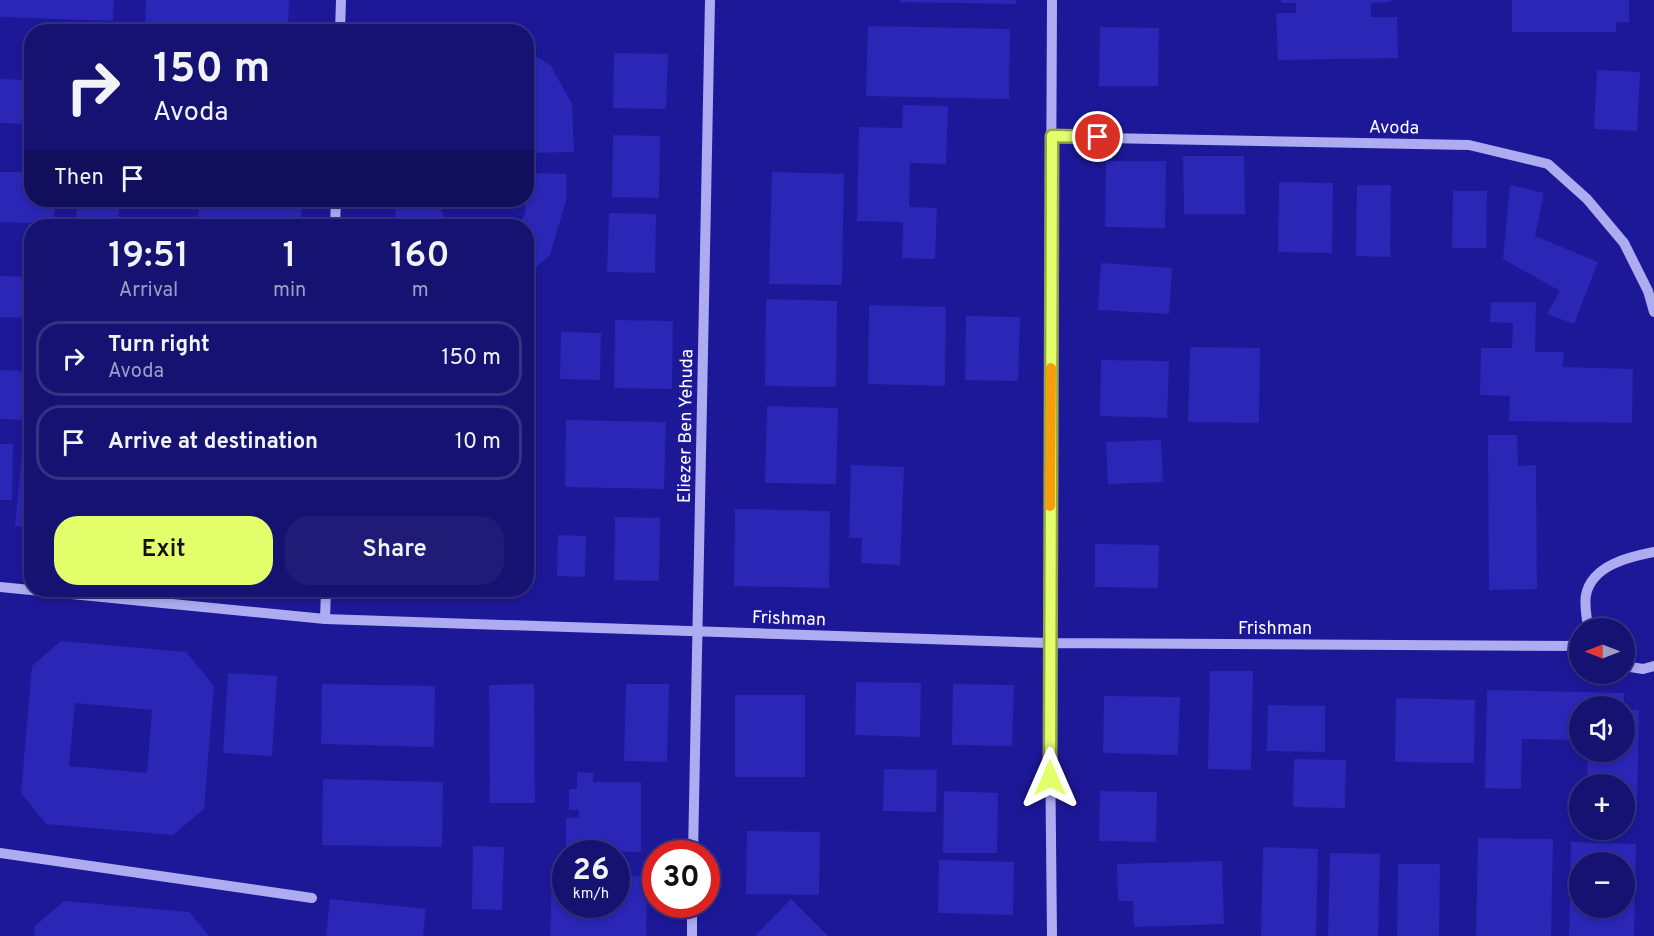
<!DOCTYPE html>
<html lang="en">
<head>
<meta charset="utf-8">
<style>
	:root { --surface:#161272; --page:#1f1b77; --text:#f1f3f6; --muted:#9e9ec4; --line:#353284; --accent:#e3ff6c }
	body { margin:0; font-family:Overpass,sans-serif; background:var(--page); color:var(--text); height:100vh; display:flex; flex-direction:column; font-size:22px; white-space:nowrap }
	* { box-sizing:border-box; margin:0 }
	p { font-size:20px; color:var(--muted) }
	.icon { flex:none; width:33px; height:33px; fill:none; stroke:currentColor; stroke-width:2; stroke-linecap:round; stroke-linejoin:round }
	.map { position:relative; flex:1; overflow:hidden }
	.drawer { position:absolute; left:24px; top:219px; width:510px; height:378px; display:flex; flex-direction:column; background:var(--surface); border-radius:24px; box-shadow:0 3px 9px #0003,0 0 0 2px var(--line) }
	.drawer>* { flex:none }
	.hud { position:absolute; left:24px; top:24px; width:510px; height:183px; border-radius:24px; box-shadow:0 3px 9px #0003,0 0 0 2px var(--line); background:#161272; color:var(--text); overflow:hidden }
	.needle { width:39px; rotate:270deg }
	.controls { position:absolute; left:1569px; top:618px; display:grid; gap:12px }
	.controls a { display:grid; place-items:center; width:66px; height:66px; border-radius:50%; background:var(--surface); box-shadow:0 3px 9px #0003,0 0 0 2px var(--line); font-size:30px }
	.speed { position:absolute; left:552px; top:840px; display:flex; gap:12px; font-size:30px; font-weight:700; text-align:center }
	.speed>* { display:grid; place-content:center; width:78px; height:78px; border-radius:50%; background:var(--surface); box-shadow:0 3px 9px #0003,0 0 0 2px var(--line); line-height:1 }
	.speed small { font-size:15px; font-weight:400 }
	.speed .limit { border:9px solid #d22; background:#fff; color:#111 }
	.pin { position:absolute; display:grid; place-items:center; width:51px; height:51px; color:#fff; margin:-26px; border:3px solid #fff; border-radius:50%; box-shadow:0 2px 6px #0007 }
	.me { position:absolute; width:66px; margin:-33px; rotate:0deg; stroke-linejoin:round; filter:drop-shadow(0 0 4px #0008) }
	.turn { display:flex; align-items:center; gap:21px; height:126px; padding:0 30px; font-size:27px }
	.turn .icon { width:78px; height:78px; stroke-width:2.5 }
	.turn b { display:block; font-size:42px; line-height:51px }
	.then { display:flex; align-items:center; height:57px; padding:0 30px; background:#0003; gap:12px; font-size:22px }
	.eta { display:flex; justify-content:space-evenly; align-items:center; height:102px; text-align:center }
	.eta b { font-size:36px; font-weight:600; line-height:42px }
	.button { display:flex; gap:12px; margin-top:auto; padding:12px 30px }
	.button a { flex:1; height:69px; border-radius:24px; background:var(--accent); color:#111; font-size:24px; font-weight:600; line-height:69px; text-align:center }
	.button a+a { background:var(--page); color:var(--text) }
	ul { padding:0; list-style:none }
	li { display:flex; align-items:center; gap:18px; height:75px; margin:0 12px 9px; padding:0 18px; border:3px solid var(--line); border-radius:24px }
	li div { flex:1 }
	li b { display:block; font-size:22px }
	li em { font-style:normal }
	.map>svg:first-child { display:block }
	.building { fill:#2b26b6; fill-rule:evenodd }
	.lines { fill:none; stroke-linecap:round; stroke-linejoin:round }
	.minor { stroke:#adacf1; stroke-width:10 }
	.route-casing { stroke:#94a646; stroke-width:15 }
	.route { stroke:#e3ff6c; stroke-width:10 }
	.slow { stroke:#f59e0b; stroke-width:10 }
	.labels { text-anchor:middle; stroke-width:6; stroke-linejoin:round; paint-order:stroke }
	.street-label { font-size:18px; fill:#fff; stroke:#1d1898 }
</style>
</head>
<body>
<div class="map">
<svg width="1654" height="936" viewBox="0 0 1654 936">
	<rect width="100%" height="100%" fill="#1d1898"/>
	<path class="building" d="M0,0H114L113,21L0,17Z
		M146,0H289L288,30L145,25Z
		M900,0H1016V4L900,2Z
		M1281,0H1391V2L1371,3V17H1397L1398,58L1278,60L1276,13H1296V3H1281Z
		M1512,0H1629V22H1616V32H1512Z
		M868,26L1010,29L1009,99L866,96Z
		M1100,27L1159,28L1158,86H1099Z
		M526,50L551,66L572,104L574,152L528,153Z
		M614,53L668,54L666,109L613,108Z
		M1597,70L1640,72L1637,131L1594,129Z
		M0,79L32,80V124L0,123Z
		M903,105L948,106L946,164L910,163L909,207L937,208L935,259L902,258L903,222L857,221L859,127L902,128Z
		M613,135L660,136L659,198L612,197Z
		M1183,156H1244L1245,214H1184Z
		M1106,161H1166L1165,228L1105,227Z
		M0,172H32V200H55L54,224L0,222Z
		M772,172L844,174L842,285L769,284Z
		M526,173L566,174V201L550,255L526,276V226H517L525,215Z
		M1279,182L1333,183L1332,253L1278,252Z
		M1357,185H1391L1390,257L1356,256Z
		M1510,185L1544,193L1535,236L1598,262L1574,324L1547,314L1560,291L1503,259Z
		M1453,191H1487L1486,248H1452Z
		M77,200H119L118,226H76Z
		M199,200H302L301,226H198Z
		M395,200H438L445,222L454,226H399L396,221Z
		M609,213L656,214L655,273L607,272Z
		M1101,263L1172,268L1169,314L1098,310Z
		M0,276L32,277V318L0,317Z
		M766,299L837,301L836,387L765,386Z
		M1491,302H1536L1535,352H1564L1563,367L1633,369L1632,423L1509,421L1510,396L1480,395L1481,348H1512L1513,323L1490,322Z
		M869,305L946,307L945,386L868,384Z
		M966,316L1020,317L1018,381L965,380Z
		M615,320L673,321L672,389L614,388Z
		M561,332L601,333L600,380L560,379Z
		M1190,347L1260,348L1259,423L1188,422Z
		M1101,360L1169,361L1167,418L1100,416Z
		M0,370L32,371V420L0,419Z
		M767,406L838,408L836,484L765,483Z
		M566,420L666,422L664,489L565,487Z
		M24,433H32V527L15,526Z
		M1488,435H1517L1518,466L1536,465L1537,589L1489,590Z
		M1161,440L1163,482L1108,484L1106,442Z
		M0,444H13L12,500H0Z
		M851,465L904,467L900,565L861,563L862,538H849Z
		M735,509L830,511L829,588L734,586Z
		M615,517L660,518L659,581L614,580Z
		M558,535L586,536L585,577L557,576Z
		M1095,544L1159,545L1158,588L1095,587Z
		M61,641L186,652L214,686L204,809L173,835L46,824L21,793L32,666ZM75,703L152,710L147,773L69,766Z
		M1210,671H1253L1251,770L1208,769Z
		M228,673L277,676L272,756L223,753Z
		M856,682L921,683L920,737L855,735Z
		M322,684L435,686L434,747L321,744Z
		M534,684L535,803H490L489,685Z
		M626,684H669L667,762L624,761Z
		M953,684L1014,685L1012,746L952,745Z
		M1487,690L1624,693V706H1580V740L1522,739L1521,789L1485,788Z
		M735,695H805V777H735Z
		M1104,696L1180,697L1178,755L1103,753Z
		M1396,698L1475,700L1474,763L1395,762Z
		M1268,705L1325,706V752L1267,751Z
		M1624,710H1639L1637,811H1624V784H1587L1588,752H1624Z
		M1294,759L1346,760L1345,808L1293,807Z
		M884,769L937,770L936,812L883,811Z
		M577,772L593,773V782H641V852L595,851V854H573V845H566V818H579V810H569V789H577Z
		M323,779L443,782L442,847L322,845Z
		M944,791L998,793L997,853H943Z
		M1100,791L1157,792L1156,842L1099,841Z
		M747,831L820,832L819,895L746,894Z
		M1478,838L1553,839L1551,936H1476Z
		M1571,842L1636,844L1634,936H1569ZM1580,862H1624V908H1580Z
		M473,846L504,847L502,910L472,909Z
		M1263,847L1318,849L1316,936H1261Z
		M1330,853L1380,854L1378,936H1328Z
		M939,860L1014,862L1013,915L938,913Z
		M1222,861L1224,924L1134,927L1133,901H1118L1117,864Z
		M1398,864H1440L1439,936H1397Z
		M552,873H566V904H616V875L647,876L646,936H550Z
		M330,899L426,909L423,936H326Z
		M791,899L828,936H755Z
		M64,901L189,912L209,936H34L35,926Z"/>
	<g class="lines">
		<path class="minor" d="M340,32L341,0
			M1052,137L1469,145L1548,164L1587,199L1624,243L1648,291L1654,312
			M335,226L336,200
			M0,587L325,619L1049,643L1580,646
			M325,619L326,590
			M1588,628C1587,618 1584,605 1586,595C1592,565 1629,557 1654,552
			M1624,666L1643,669L1654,666
			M0,853L312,898
			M693,854L710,0
			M692,936V904
			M1052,936L1049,643L1052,0"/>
	</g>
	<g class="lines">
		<defs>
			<path id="route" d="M1050,778L1052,136L1098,137"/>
		</defs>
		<use href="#route" class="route-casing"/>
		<use href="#route" class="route"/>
		<path class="slow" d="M1050,506L1051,368"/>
	</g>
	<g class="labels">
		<g class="street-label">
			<text transform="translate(1394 127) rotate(1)" y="6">Avoda</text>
			<text transform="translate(685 426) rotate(-89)" y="6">Eliezer Ben Yehuda</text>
			<text transform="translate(789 618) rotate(2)" y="6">Frishman</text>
			<text x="1275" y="634">Frishman</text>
		</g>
	</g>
</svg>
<div class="controls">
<a><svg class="needle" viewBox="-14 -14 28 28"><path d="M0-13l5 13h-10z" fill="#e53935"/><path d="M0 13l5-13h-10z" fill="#9e9ec4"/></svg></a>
<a><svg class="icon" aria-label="sound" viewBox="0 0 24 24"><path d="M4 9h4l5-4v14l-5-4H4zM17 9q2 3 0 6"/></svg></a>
<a>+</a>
<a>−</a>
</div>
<div class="speed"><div>26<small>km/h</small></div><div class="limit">30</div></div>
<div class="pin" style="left:1098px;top:137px;background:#d93025"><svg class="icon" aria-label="arrive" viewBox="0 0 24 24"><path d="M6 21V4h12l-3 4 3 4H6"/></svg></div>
<svg class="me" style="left:1050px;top:778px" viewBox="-20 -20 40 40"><path d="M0-17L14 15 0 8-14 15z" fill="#e3ff6c" stroke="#fff" stroke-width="4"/></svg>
<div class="hud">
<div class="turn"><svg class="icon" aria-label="right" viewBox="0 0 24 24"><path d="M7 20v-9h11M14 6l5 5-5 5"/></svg><div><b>150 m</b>Avoda</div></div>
<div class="then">Then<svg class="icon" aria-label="arrive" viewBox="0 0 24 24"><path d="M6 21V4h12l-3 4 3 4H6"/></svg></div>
</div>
<section class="drawer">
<div class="eta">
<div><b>19:51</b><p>Arrival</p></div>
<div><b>1</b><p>min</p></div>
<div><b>160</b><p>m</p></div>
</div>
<ul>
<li><svg class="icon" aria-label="right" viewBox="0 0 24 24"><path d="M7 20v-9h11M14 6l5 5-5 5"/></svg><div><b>Turn right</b><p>Avoda</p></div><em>150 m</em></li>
<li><svg class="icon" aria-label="arrive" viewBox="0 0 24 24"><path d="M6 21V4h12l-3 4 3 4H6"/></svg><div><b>Arrive at destination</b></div><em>10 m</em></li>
</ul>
<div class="button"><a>Exit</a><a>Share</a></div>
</section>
</div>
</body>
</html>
